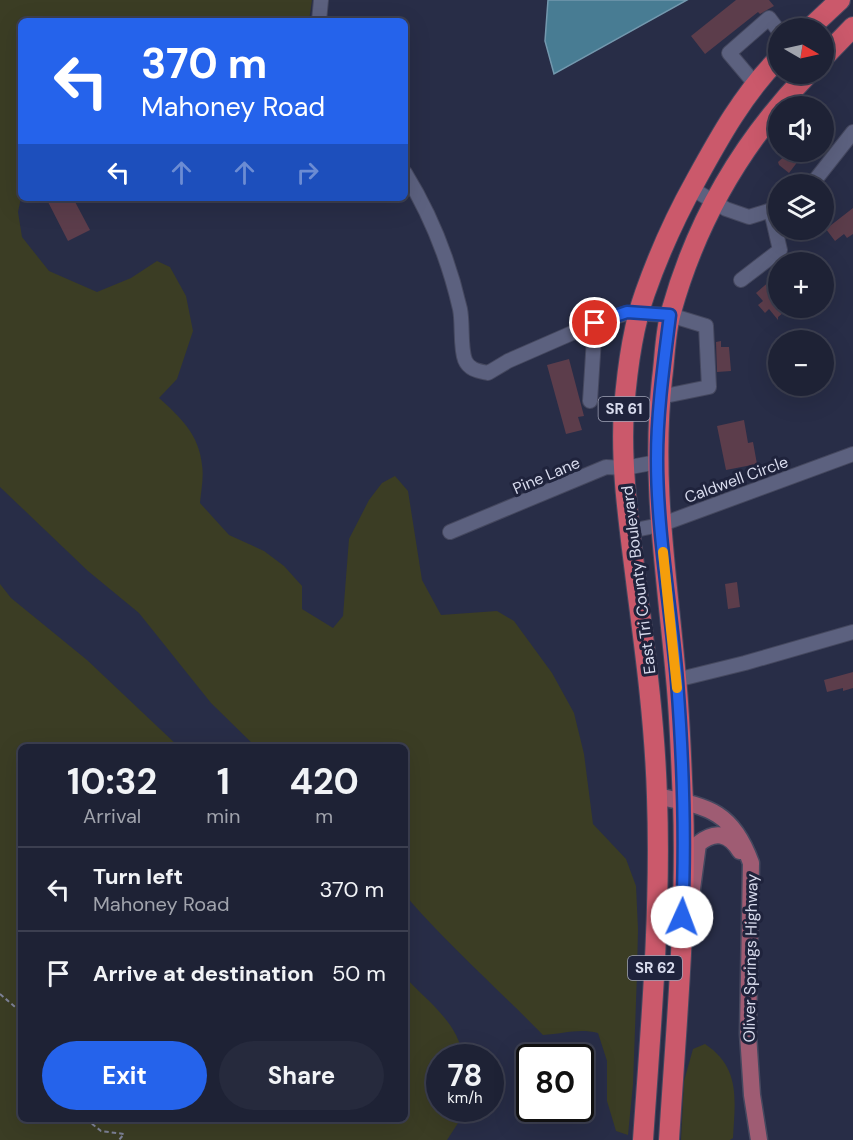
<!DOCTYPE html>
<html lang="en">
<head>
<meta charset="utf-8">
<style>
	:root { --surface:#1e2235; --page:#262a3d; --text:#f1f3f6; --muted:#a1a4ad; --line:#3c3f50; --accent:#2563eb }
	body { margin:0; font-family:"DM Sans",sans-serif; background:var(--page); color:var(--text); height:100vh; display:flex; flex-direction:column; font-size:22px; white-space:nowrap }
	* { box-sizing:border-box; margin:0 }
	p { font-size:20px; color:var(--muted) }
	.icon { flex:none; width:33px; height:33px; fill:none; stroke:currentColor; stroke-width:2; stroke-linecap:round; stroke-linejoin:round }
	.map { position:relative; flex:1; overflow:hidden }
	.sheet { position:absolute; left:18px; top:744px; width:390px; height:378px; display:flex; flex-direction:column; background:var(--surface); border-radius:9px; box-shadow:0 6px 24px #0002,0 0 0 2px var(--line) }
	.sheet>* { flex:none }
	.hud { position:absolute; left:18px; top:18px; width:390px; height:183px; border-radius:9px; box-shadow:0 6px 24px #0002,0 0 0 2px var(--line); background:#2563eb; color:#fff; overflow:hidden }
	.needle { width:39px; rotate:99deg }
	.controls { position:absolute; left:768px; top:18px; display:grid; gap:12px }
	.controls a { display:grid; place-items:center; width:66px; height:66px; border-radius:50%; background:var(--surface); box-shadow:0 6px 24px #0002,0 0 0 2px var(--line); font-size:30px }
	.speed { position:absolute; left:426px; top:1044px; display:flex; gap:12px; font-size:30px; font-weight:700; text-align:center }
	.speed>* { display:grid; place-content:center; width:78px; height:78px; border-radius:50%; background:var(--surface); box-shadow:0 6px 24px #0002,0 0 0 2px var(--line); line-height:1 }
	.speed small { font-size:15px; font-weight:400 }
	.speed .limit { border:3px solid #111; border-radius:9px; background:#fff; color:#111 }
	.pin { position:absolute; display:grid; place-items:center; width:51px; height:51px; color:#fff; margin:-26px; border:3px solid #fff; border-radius:50%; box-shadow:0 2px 6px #0007 }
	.me { position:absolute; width:66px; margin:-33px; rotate:2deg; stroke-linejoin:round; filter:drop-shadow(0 0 4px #0008) }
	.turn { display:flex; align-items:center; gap:21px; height:126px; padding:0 24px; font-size:27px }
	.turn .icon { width:78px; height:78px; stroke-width:2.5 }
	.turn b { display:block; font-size:42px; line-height:51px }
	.lanes { display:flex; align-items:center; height:57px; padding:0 24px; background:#0003; justify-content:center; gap:30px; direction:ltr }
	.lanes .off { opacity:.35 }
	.eta { display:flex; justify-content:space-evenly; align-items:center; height:102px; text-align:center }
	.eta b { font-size:36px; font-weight:700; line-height:42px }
	.cta { display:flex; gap:12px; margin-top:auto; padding:12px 24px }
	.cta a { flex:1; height:69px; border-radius:36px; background:var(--accent); color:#fff; font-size:24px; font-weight:700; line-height:69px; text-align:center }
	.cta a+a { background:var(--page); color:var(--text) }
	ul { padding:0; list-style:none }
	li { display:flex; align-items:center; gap:18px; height:84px; padding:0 24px; border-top:2px solid var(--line) }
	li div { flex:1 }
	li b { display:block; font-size:22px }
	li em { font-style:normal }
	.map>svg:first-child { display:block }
	.green { fill:#3b3d24 }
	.water { fill:#487c93; stroke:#7398ae; stroke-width:1.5 }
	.building { fill:#5c3d4b }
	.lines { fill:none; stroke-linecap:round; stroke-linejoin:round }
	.minor-casing { stroke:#45485f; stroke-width:16 }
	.major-casing { stroke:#45485f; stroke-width:19 }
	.highway-casing { stroke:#45485f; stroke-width:22 }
	.path { stroke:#7f8399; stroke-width:2; stroke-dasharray:4.5 3; stroke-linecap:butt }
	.minor { stroke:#5c617f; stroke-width:14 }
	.major { stroke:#9f5c73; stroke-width:16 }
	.highway { stroke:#cb596b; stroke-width:20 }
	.route-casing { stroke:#184099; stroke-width:15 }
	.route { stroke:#2563eb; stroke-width:10 }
	.slow { stroke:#f59e0b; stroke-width:10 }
	.labels { text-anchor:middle; stroke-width:6; stroke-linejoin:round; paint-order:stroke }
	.shield { fill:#1f233c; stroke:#a0a4b8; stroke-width:1.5 }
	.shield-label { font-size:15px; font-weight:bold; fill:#d8dbed }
	.street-label { font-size:16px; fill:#d8dbed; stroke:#1f233c }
</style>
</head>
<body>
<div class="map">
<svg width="853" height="1140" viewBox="0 0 853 1140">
	<rect width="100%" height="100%" fill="#282d47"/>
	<path class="green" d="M0,0H312L309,21H21V198L18,212L22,237L49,271L97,292L131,278L157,261L170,267L186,296L193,331L177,379L159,398C180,417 199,434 202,465C204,477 201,491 200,503L229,535L264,551L284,566L302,586V609L333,628L343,616L349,539L369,500L382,483L395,476L408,491L422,580L441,615L497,611L514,621L552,673L574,713L584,754L593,824L626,859L636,886L638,929L637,974L633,1084L628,1135L616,1131L607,1101V1061L598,1033C578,1028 563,1034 543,1035C497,988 448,945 405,895V747H256L211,703L139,613L88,571L0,487Z
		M0,584L11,598L87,660L179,747H21V1119H405V977C426,1000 461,1025 462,1057L440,1058V1108L463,1109L460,1120L447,1140H0Z
		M705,1044C741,1068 735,1100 733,1138L730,1140H681L684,1081L693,1049Z"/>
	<path class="water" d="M548,0H687L554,74L545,41Z"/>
	<path class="building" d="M736,0H769L774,6L760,14L758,12L705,54L691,36Z
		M789,152H805L789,173L779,165L778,162Z
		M46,198H73L90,230L68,241Z
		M853,208V234L847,238L844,234L835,241L826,229Z
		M778,274V308H789L778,317V320L769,309L765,313L758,305L763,301L756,293Z
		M721,341V347H729L731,371L717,372L716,342Z
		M569,359L584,416L578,417L582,430L566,434L547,365Z
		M744,420L748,443L753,442L757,464L726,470L717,426Z
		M737,582L740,607L728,609L725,584Z
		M853,672V688L843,691V688L827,692L824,680Z"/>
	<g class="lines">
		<defs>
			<path id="minor" d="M319,21L321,0
				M756,85L729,53L769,18L778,30
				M405,173C431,215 449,261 460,309C463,324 460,347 465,360C469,370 479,371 488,373L508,361L595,323L627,313L670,315L706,326L709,387L660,397
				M812,184L853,132
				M691,188L726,209L749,217L778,208
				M741,280L780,250L771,211
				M590,401L595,323
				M630,531L660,525L853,454
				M450,532L606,467L625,468L657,462
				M676,680L745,663L853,632"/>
			<path id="major" d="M657,796C708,807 732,810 751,863L748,1034L752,1095L759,1140
				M690,904L698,844C715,830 729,833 740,851"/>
			<path id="highway" d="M810,28L840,0
				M824,57L853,27
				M643,1140C651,1025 661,911 657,797C655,727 646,658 637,589C630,530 620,468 624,409C627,371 632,329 645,293C658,256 677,214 696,180C719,138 744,93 778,59
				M669,1140C676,1027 687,914 683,801C681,760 680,719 676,678C667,576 651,482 662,379C665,357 665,333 671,312C696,222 743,141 808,74"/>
		</defs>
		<use href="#minor" class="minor-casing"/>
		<use href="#major" class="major-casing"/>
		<use href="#highway" class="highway-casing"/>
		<path class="path" d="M0,994L21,1012
			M86,1119L101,1131L124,1134L119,1140"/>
		<use href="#minor" class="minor"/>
		<use href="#major" class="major"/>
		<use href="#highway" class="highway"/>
	</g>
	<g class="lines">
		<defs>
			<path id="route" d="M595,323L627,312L670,315C664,363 657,411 657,459C657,534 671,607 677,681C683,759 686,838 682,917"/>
		</defs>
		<use href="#route" class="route-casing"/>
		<use href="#route" class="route"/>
		<path class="slow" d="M663,552L677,688"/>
	</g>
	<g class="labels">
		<g class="shield">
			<rect x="598.5" y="397" width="51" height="24" rx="4.5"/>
			<rect x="628" y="956" width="54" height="24" rx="4.5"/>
		</g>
		<g class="shield-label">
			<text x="624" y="414">SR 61</text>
			<text x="655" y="973">SR 62</text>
		</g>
		<g class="street-label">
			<text transform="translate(546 475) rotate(-23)" y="6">Pine Lane</text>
			<text transform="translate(736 479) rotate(-20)" y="6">Caldwell Circle</text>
			<text transform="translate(638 580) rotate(-97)" y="6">East Tri County Boulevard</text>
			<text transform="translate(750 958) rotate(-89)" y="6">Oliver Springs Highway</text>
		</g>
	</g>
</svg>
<div class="controls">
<a><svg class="needle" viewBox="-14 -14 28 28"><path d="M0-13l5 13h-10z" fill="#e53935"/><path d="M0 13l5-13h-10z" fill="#a1a4ad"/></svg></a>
<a><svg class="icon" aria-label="sound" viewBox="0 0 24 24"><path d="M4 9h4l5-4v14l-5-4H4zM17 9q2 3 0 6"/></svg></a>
<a><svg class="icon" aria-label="layers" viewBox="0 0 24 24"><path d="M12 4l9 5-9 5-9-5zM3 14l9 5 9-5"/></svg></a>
<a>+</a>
<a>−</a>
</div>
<div class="speed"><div>78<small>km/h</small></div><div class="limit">80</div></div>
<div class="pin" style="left:595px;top:323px;background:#d93025"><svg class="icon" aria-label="arrive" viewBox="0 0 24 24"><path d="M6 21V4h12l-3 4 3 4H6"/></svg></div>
<svg class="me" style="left:682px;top:917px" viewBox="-20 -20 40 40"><circle r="19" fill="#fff"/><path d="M0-13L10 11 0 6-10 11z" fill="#2563eb"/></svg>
<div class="hud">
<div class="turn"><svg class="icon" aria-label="left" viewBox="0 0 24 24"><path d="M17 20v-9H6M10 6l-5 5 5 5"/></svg><div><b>370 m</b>Mahoney Road</div></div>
<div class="lanes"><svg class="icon" aria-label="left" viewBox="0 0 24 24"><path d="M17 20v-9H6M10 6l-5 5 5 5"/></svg><svg class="icon off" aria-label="ahead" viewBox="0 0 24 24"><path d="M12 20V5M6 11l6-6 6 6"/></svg><svg class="icon off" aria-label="ahead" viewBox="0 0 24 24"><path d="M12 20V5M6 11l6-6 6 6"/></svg><svg class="icon off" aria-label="right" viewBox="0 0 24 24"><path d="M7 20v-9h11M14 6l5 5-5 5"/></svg></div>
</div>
<section class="sheet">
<div class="eta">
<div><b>10:32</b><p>Arrival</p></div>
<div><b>1</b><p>min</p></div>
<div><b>420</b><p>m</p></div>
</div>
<ul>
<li><svg class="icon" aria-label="left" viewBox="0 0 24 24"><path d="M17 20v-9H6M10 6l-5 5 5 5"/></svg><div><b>Turn left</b><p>Mahoney Road</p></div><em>370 m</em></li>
<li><svg class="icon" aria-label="arrive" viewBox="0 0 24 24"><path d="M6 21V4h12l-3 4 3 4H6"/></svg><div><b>Arrive at destination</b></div><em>50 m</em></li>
</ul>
<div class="cta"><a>Exit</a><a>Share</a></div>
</section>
</div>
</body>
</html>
